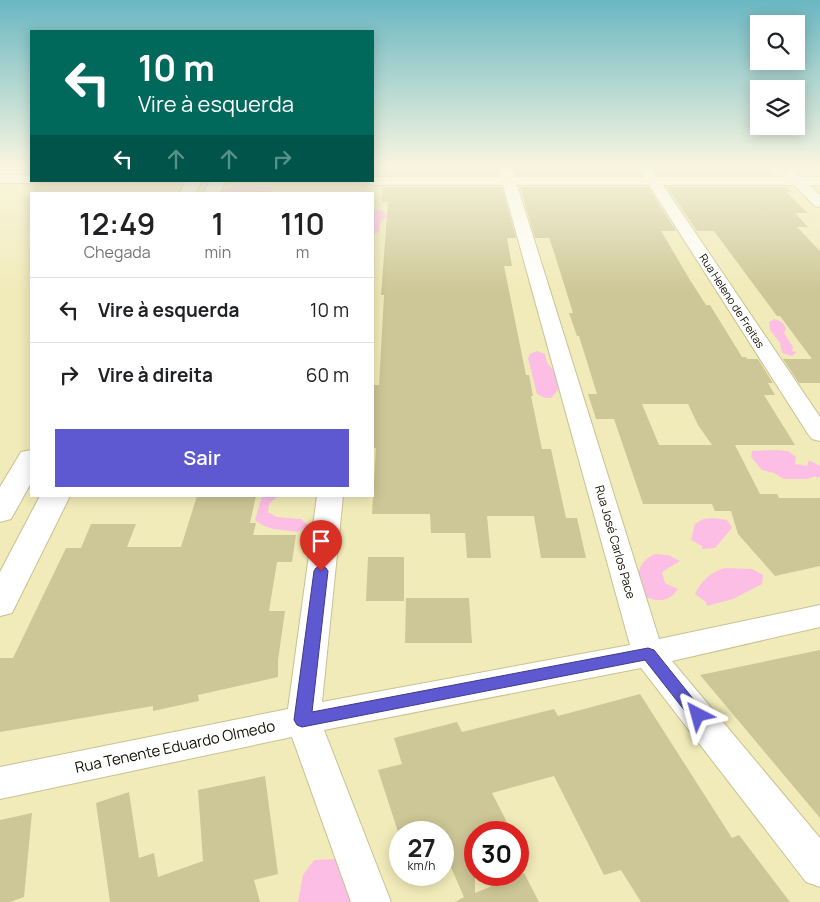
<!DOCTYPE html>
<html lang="pt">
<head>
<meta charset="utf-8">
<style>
	:root { --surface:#fff; --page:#f2f2f2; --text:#202124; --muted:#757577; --line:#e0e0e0; --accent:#5f59d1 }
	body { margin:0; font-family:Manrope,sans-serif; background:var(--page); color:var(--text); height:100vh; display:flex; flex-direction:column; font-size:19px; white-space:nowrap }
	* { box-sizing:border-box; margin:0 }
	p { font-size:16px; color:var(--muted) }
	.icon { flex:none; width:28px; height:28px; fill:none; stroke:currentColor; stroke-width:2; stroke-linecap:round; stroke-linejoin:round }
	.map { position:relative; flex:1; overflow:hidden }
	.sheet { position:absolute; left:30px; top:192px; width:344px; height:305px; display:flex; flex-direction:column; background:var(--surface); border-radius:0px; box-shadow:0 2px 12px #0003 }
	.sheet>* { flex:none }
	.hud { position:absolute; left:30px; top:30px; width:344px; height:152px; border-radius:0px; box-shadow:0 2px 12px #0003; background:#00695c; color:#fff; overflow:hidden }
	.controls { position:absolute; left:750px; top:15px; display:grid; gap:10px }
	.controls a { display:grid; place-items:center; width:55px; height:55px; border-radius:0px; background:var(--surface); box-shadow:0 2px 12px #0003; font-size:25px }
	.speed { position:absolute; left:389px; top:821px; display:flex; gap:10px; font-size:25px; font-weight:700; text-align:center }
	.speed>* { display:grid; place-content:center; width:65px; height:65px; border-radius:50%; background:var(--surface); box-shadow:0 2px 12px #0003; line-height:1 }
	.speed small { font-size:12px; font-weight:400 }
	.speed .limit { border:8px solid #d22; background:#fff; color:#111 }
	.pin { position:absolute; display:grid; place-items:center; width:42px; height:42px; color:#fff; margin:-51px -21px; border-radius:50% 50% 50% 0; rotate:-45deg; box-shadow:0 0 5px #0007 }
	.pin .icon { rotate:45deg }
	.me { position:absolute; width:55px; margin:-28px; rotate:321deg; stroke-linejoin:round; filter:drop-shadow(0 0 4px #0008) }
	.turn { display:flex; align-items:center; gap:18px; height:105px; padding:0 25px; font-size:22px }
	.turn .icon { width:65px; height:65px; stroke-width:2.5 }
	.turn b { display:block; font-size:35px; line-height:42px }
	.lanes { display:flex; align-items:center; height:48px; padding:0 25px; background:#0003; justify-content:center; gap:25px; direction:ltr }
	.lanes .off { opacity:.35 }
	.eta { display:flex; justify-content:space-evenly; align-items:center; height:85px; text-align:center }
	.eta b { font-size:30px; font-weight:600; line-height:35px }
	.primary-button { display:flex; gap:10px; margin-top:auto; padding:10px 25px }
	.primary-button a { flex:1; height:58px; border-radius:0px; background:var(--accent); color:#fff; font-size:20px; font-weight:600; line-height:58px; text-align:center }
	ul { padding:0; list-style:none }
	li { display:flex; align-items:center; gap:15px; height:65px; padding:0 25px; border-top:1px solid var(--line) }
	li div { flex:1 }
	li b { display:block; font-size:19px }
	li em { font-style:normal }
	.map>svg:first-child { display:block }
	.green { fill:#fdbee6 }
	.building { fill:#cdc696; fill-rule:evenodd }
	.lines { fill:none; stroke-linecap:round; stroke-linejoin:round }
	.street-casing { stroke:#c8c191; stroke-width:2 }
	.secondary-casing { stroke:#c8c191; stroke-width:2 }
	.street { fill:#fff; fill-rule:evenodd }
	.secondary { fill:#fff; fill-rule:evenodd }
	.route { fill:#5f59d1; stroke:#3e3a88 }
	.labels { text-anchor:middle; stroke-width:4.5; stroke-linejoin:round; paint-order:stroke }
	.far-street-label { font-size:11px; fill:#110e01; stroke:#fff }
	.street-label { font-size:12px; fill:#110e01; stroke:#fff }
	.near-street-label { font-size:15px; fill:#110e01; stroke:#fff }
</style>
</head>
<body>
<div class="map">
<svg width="820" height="902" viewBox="0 0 820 902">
	<rect width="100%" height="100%" fill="#f1ebb9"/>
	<path class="green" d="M237,186L271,187L273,190L270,192L257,194H220L225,189Z
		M373,209L383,211L387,216L380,223L379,232L373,234Z
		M774,319C780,321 784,322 786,329L784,333L793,347L792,351L797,352L792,356L782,353L780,343L770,330L769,322Z
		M537,351L545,354L547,363L556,373L560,388L551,398H545L537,394L528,358L530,354Z
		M776,450L788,451L796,457L795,464L807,466L809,460L820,466V476L817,479L816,476L807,479H784L774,473L762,470L751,457L752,451Z
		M262,496H278L269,504L268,512L277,517L301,519L308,525L298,532L273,529L262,525L255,520Z
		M714,518L727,520L732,528L715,548L702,549V546L691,540L695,524L703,519Z
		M655,554L668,555L680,561L662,572L665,583L678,589C667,605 654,601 638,594C636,576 637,562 655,554Z
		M725,568L752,569L763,575L762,584L733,599L707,606L706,602L695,594C701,581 712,571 725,568Z
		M335,859L352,863L367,902H298L303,875L314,860Z"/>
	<path class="building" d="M384,167H497L499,175H384Z
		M513,167H639L637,170L640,175H516Z
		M653,167H766L774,175H658Z
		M383,187H502L516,238H507L512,266H504L526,375H529L533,396H531L542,449H551L566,518H577L586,558H541L534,516H487L491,558H467L465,533H431L430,514H372L376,448H372V385H379L384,295H381L388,202H382Z
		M520,187H648L676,231H661L690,280L706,305H710L742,357H746L747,359H758L773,383H768L775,395H764L795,445H735L760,494H777L779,498H820V566L775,576L738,534L731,511H715L712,504H643L614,419H596L588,394H597L579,336H577L569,313H573L554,252L549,238H535ZM642,404H688L698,425L712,445H659Z
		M667,187H786L792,192H786L808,213H795L808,227H797L820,251V383H799L783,359H812L780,316H777L714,231H697Z
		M197,496H256L250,523H256L253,535H296L292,562H277L269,611H285L278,660V677L198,695L199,701L153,711V706L0,732V658H13L66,548H81L91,524H136L127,547H181Z
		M368,557H404V601H366Z
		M406,598H469L472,643H405Z
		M820,650V818L700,675Z
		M640,694L732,838L739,835L790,902H641L621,870L604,875L554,776L492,793L512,832H475V893L524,873L539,902H455L464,897L442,847V832H398L378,770L402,764L394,738L457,722L462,732L554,709L558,716Z
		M265,776L278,874L254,880L260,902H110L96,803L129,792L139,858L154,853L158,877L203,861L198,790Z
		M32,813L24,897L10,902H0V820Z"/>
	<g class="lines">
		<defs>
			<path id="street" d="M499,167H511L515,177H644L639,170L643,167H651L657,177H786L784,175L786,172L791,171L801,177H820V185H809L820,195V207L815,206L794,185H663L820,417V441L812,439L808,434L649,185H517L659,639L820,605V627L672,661L820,838V887L806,882L641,668L324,730L391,902H351L292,737L0,799V767L288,709L317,496H343L322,702L630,645L503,185H372L365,181H372V177H501Z
				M0,175H31V181H36L31,183H0Z"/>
			<path id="secondary" d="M186,181H202L195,194H179Z
				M210,181H226L219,194H203Z
				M31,450V483L11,519L0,522V487L21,452Z
				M40,496H70L12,613L0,616V572Z"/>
		</defs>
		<use href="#street" class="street-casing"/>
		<use href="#secondary" class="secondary-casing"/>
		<use href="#street" class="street"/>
		<use href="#secondary" class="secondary"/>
	</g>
	<linearGradient id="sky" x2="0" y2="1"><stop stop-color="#6ab7c2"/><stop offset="0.57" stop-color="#f9f6e0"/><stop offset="1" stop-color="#f9f6e0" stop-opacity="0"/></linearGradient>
	<rect width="820" height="293" fill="url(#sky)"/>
	<path class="route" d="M321,566L326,568L328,571L312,712L648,648L654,650L706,715L703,720L698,722L692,720L645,660L302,727L297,725L294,720L314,571L316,568Z"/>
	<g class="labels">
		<g class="far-street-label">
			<text transform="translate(732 301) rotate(57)" y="4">Rua Heleno de Freitas</text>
		</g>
		<g class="street-label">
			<text transform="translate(615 542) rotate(74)" y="4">Rua José Carlos Pace</text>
		</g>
		<g class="near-street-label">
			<text transform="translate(175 747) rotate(-12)" y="5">Rua Tenente Eduardo Olmedo</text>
		</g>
	</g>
</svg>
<div class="controls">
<a><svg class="icon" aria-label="search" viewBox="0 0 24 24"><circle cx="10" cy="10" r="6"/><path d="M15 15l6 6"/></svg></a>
<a><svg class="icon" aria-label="layers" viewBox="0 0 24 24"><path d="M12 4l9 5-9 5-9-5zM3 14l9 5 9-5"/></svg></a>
</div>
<div class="speed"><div>27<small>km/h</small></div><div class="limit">30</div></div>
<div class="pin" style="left:321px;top:571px;background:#d93025"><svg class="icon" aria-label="arrive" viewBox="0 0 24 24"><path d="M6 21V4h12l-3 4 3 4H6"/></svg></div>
<svg class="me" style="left:698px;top:715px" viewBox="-20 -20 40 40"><path d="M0-17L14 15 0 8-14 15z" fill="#5f59d1" stroke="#fff" stroke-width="4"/></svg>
<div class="hud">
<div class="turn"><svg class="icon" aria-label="left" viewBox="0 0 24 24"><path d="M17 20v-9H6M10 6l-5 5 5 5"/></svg><div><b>10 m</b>Vire à esquerda</div></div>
<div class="lanes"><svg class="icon" aria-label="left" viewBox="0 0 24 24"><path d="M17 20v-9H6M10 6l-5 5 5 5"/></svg><svg class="icon off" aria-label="ahead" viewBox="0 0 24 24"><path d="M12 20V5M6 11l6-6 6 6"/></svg><svg class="icon off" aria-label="ahead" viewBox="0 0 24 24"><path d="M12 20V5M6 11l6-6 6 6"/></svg><svg class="icon off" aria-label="right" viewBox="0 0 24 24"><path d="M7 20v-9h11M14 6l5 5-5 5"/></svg></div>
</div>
<section class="sheet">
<div class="eta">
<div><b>12:49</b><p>Chegada</p></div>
<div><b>1</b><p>min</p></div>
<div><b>110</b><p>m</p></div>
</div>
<ul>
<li><svg class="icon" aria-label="left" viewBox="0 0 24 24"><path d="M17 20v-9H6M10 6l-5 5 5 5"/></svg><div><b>Vire à esquerda</b></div><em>10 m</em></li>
<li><svg class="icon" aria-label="right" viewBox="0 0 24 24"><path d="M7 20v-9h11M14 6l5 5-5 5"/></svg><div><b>Vire à direita</b></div><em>60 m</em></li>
</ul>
<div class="primary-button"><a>Sair</a></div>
</section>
</div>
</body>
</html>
